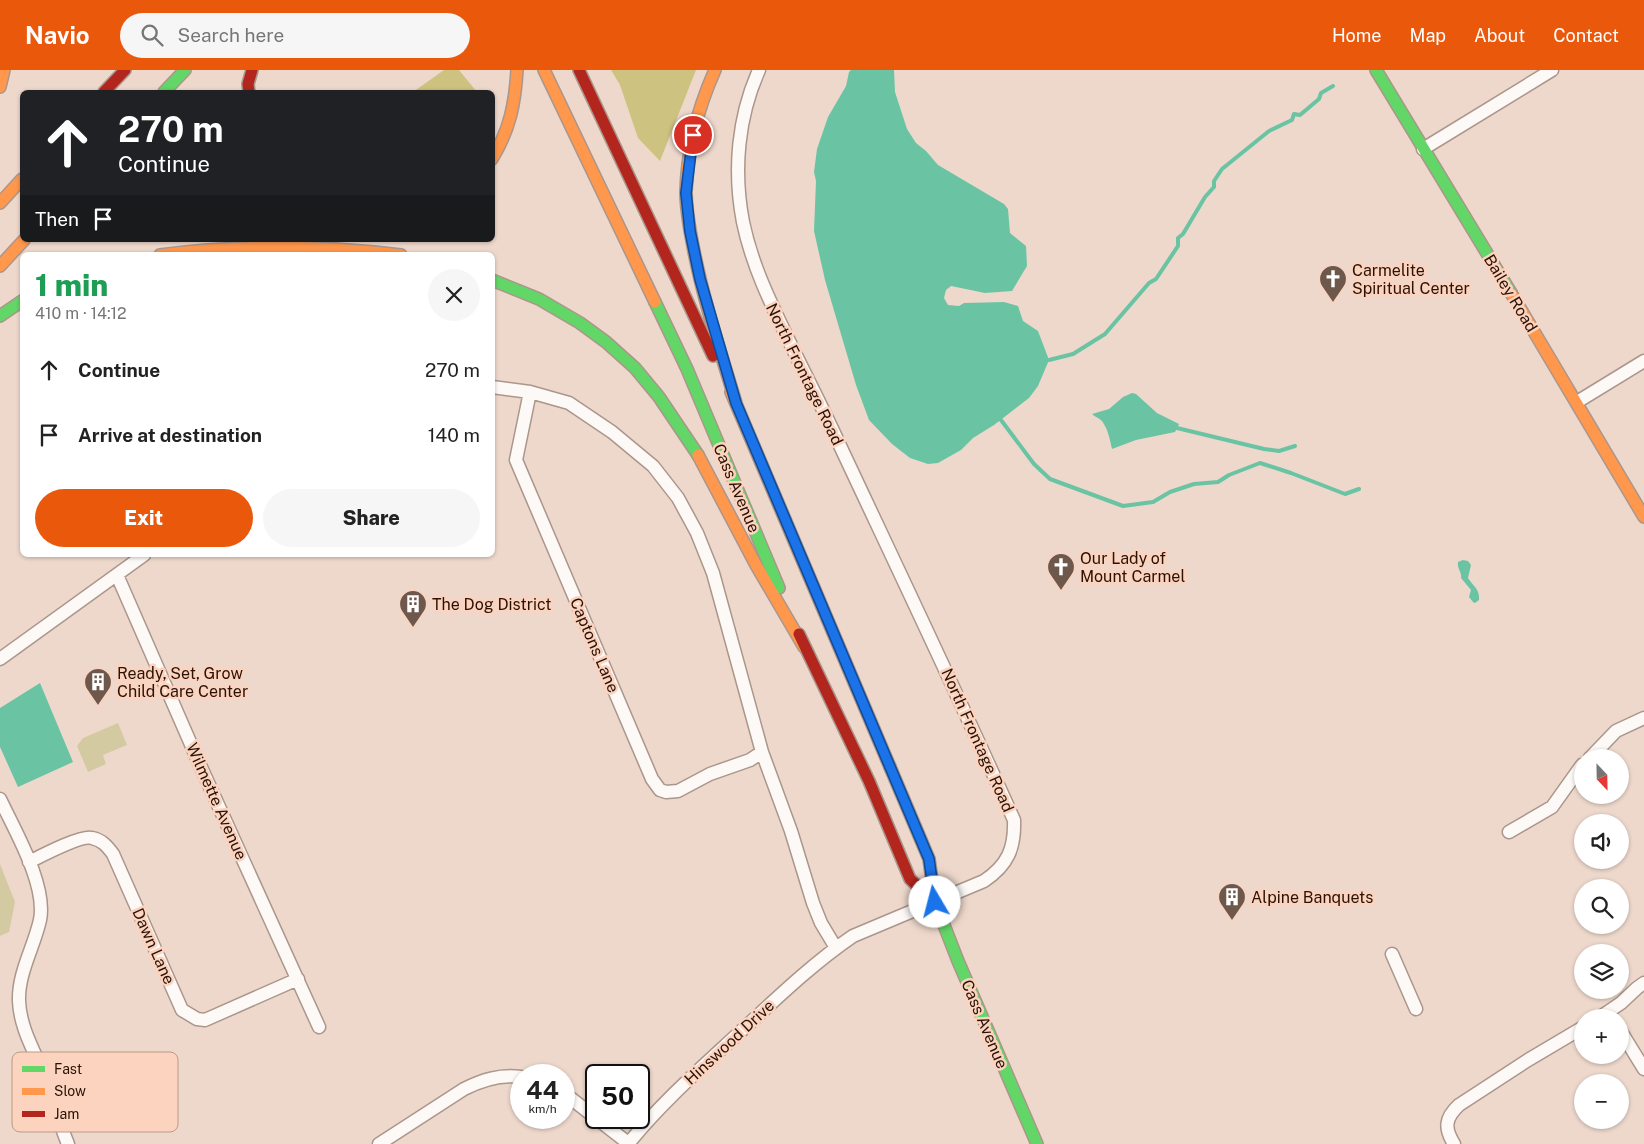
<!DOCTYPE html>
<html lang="en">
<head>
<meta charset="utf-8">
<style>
	:root { --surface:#fff; --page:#f6f6f6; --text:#222; --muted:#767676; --accent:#ea580c }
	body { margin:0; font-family:"Public Sans",sans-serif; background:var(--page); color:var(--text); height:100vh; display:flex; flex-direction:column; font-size:19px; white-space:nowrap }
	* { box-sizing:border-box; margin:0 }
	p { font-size:16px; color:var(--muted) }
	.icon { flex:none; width:28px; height:28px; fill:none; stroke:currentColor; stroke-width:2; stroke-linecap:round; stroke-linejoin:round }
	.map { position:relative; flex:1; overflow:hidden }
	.details { position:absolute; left:20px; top:182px; width:475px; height:305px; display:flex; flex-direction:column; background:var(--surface); border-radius:8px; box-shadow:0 1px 4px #0004 }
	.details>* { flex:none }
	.guide { position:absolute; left:20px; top:20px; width:475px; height:152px; border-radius:8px; box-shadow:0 1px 4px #0004; background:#202124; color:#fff; overflow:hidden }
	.needle { width:32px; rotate:158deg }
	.buttons { position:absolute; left:1574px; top:679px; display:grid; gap:10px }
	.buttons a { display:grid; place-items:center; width:55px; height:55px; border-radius:50%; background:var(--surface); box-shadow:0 1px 4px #0004; font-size:25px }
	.speed { position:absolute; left:510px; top:994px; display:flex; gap:10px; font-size:25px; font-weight:700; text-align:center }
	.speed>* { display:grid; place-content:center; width:65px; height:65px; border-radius:50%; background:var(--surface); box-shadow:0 1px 4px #0004; line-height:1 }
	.speed small { font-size:12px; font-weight:400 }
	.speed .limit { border:2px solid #111; border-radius:8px; background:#fff; color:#111 }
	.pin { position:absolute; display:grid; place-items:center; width:42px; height:42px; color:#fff; margin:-21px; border:2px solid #fff; border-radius:50%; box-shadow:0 1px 5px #0007 }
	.me { position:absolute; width:55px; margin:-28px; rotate:352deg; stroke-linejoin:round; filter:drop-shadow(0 0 4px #0008) }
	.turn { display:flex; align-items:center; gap:18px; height:105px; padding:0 15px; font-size:22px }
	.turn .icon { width:65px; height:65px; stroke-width:2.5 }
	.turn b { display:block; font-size:35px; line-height:42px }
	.then { display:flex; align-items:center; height:48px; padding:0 15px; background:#0003; gap:10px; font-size:19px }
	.round { display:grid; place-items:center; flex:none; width:52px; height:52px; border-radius:26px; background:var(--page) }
	.headline { display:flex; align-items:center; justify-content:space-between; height:85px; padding:0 15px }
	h1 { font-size:30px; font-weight:800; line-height:38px; color:#1e9e55 }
	.primary-button { display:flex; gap:10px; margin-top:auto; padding:10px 15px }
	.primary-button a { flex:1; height:58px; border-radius:30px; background:var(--accent); color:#fff; font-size:20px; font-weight:800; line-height:58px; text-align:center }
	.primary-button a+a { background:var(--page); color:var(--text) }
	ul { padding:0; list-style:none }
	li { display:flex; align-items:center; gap:15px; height:65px; padding:0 15px }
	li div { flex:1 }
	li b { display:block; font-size:19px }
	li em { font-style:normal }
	header { display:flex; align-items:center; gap:30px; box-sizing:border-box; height:70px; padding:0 25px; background:var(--accent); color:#fff }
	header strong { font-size:24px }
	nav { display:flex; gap:28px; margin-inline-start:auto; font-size:18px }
	.search { width:350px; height:45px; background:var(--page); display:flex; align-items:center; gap:12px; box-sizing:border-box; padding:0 18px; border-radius:28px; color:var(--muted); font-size:19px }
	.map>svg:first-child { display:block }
	.green { fill:#d4caa2 }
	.forest { fill:#cec280 }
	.water { fill:#6ac4a3 }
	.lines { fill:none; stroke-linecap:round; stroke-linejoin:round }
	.stream { stroke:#6ac4a3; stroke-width:4 }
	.street-casing { stroke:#ab968b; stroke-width:15 }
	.fast-casing { stroke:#ab968b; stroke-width:14 }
	.slow-casing { stroke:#ab968b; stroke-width:14 }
	.jam-casing { stroke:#ab968b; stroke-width:14 }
	.street { stroke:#fcf9f7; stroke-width:12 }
	.fast { stroke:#63d668; stroke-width:11 }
	.slow { stroke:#ff974d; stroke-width:11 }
	.jam { stroke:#b3261e; stroke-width:11 }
	.route-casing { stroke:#114b97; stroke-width:12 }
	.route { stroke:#1a73e8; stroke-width:9 }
	.labels { text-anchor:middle; stroke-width:5; stroke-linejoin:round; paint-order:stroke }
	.poi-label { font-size:16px; fill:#291206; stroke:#fbd3bf; text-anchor:start }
	.street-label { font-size:16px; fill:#291206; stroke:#fbd3bf }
	.key { fill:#fbd3bf; stroke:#bc9988; stroke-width:1 }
	.key-label { font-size:14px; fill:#291206 }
</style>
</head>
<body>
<header>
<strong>Navio</strong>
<div class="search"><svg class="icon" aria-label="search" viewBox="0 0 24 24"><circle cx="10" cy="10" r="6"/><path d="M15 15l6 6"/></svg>Search here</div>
<nav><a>Home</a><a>Map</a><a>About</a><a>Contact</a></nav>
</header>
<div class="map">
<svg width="1644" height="1074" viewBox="0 0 1644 1074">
	<rect width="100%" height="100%" fill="#eed8cc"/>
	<path class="green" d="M118,653L127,675L103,685L106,694L88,702L77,676L83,668Z
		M0,794L15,832L9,862L0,866Z"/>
	<path class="forest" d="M444,0H459L477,22H413Z
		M611,0H696L660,91L638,68L620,15Z"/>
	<path class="water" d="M851,0H894L895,22L907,59L916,73L926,81L938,95L1004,134L1008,139L1010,163L1026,176L1027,196L1012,221L985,223L951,216L946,220L944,228L948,235L959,236L964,233L1004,232L1018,236L1023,251L1038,261L1049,290L1038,316L1029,328L994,355L973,368L961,380L938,393L928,394L910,388L892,374L869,350L856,315L825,210L814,161L816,111L814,102L817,79L828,47L846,16L849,2Z
		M1132,323L1136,324L1157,343L1179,354L1175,362L1136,370L1112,379C1110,370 1108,359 1102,351C1099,348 1095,347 1092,344L1109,339L1123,327Z
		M1463,490L1468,491L1471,495L1468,508C1473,516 1480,519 1479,530L1475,533L1473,532L1469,527L1471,520L1461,508C1462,502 1457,499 1458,492Z
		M40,613L73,692L18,717L0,677V638Z"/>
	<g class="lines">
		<path class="stream" d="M1049,290L1073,284L1105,264L1149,213L1156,209L1178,176V168L1183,164L1205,127L1214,117V111L1222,99L1269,61L1292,50L1294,44L1300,45L1319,29L1321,23L1333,16
			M1001,350L1034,394L1050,409L1123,436L1153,432L1170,422L1194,414L1218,412L1229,405L1260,393L1291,403L1345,424L1359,419
			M1177,358L1264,379L1279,381L1295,376"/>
		<defs>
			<path id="street" d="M1423,79L1552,0
				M492,317L530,322L569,333L612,362L653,396L678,428L697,463L713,503L762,682L791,761L813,833L821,853L836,878
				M530,322L516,390L652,709L660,720L666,722L678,721L710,704L750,690L762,682
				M1577,332L1644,291
				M117,505L200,695L319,957
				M0,589L144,485
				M1590,688L1616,661L1644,648
				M0,729C15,761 47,815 40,850C34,877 18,903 19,931C20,959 36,984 46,1009C54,1030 59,1053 68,1074
				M1509,762L1552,737L1582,695
				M29,792C41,786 81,765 92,768C102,770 107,776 113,784L182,940L197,949L205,950L298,909
				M1392,884L1416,939
				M1599,948L1621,933L1637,918L1644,913
				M1620,960L1644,999
				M564,1023L628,1073
				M379,1074L464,1019C482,1010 500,1004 521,1007
				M628,1074C661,1033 700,999 739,963C776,929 812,894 853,866L984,811C1008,795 1015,778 1014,750C956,621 895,493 835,365C821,335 806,306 792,277C772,236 752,196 743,152C733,100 738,47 759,0
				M1454,1074C1444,1058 1445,1048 1459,1035L1528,990L1582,958"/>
			<path id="fast" d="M1376,0L1511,223
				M164,22L185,0
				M492,210L539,229L580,253L606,272L635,298L659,327L698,385
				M655,232L687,299L779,518
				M0,246L22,231
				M890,697L929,789L935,832L958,891L1037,1074"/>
			<path id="slow" d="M544,0L655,232
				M715,0C698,38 687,79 686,122C686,138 689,155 692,171C702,226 720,280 736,333
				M0,17L4,0
				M492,89C510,59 515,34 517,0
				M0,133L22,109
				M160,185C241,174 320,175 401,185
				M0,196L24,170
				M1511,223L1644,447
				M731,322L890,697
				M698,385L756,495L804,577"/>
			<path id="jam" d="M579,0L713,286
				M104,22L125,0
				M249,22L248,14L252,0
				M799,564L869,711L910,809L935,832"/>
		</defs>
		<use href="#street" class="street-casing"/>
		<use href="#fast" class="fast-casing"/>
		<use href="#slow" class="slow-casing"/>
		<use href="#jam" class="jam-casing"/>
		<use href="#street" class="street"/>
		<use href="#fast" class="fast"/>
		<use href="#slow" class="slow"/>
		<use href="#jam" class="jam"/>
	</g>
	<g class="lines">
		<defs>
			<path id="route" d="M693,65L686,123L690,161L700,209L736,333L929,789L935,832"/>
		</defs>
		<use href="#route" class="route-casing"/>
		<use href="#route" class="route"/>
	</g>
	<defs>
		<symbol id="church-pin" viewBox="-11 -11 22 30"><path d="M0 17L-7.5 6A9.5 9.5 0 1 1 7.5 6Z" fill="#6e574b" stroke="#fbd3bf"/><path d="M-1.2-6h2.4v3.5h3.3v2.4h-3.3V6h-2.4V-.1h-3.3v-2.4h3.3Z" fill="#fff"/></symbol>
		<symbol id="building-pin" viewBox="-11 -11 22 30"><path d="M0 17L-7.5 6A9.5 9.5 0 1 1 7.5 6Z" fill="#6e574b" stroke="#fbd3bf"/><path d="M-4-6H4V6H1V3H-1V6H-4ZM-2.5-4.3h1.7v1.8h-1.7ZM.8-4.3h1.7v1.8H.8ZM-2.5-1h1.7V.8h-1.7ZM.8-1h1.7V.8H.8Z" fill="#fff"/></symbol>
	</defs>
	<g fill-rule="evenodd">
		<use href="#church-pin" x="1317" y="193" width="32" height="43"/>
		<use href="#church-pin" x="1045" y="481" width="32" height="43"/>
		<use href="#building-pin" x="397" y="518" width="32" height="43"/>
		<use href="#building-pin" x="82" y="596" width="32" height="43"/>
		<use href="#building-pin" x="1216" y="811" width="32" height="43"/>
	</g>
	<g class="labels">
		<g class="poi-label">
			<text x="1352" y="206">Carmelite<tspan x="1352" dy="18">Spiritual Center</tspan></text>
			<text x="1080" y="494">Our Lady of<tspan x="1080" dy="18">Mount Carmel</tspan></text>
			<text x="432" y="540">The Dog District</text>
			<text x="117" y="609">Ready, Set, Grow<tspan x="117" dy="18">Child Care Center</tspan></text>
			<text x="1251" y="833">Alpine Banquets</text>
		</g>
		<g class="street-label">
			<text transform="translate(1511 223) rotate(59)" y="6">Bailey Road</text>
			<text transform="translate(805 304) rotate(64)" y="6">North Frontage Road</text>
			<text transform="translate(737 418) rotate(67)" y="6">Cass Avenue</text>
			<text transform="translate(595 575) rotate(67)" y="6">Captons Lane</text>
			<text transform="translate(978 670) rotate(66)" y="6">North Frontage Road</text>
			<text transform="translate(217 731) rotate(66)" y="6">Wilmette Avenue</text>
			<text transform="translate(154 876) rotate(66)" y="6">Dawn Lane</text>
			<text transform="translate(985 954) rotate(67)" y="6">Cass Avenue</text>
			<text transform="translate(729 972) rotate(-43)" y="6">Hinswood Drive</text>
		</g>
	</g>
	<rect x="12" y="982" width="166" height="80" rx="8" class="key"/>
	<rect x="22" y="996" width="23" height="6" fill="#63d668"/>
	<rect x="22" y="1018" width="23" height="7" fill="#ff974d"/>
	<rect x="22" y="1041" width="23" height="6" fill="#b3261e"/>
	<g class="key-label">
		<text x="54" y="1004">Fast</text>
		<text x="54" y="1026">Slow</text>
		<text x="54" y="1049">Jam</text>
	</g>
</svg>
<div class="buttons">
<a><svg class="needle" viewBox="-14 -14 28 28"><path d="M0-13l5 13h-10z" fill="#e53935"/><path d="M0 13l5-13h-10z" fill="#767676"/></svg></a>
<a><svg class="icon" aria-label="sound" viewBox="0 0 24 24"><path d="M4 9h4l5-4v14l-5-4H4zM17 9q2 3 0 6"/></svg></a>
<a><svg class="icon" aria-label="search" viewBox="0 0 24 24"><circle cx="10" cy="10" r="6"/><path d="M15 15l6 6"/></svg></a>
<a><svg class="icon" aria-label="layers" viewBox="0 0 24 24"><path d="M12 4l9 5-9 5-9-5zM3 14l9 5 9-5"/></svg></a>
<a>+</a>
<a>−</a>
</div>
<div class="speed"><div>44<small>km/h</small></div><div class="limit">50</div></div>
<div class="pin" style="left:693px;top:65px;background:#d93025"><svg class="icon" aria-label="arrive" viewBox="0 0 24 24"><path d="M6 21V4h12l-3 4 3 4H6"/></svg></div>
<svg class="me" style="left:935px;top:832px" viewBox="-20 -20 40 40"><circle r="19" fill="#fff"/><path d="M0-13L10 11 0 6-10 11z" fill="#1a73e8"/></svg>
<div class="guide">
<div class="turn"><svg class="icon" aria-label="ahead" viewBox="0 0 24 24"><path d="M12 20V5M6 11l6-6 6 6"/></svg><div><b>270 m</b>Continue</div></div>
<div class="then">Then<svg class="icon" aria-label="arrive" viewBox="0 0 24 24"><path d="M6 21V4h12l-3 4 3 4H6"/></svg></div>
</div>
<section class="details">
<div class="headline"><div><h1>1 min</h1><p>410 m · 14:12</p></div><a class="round"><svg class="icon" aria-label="close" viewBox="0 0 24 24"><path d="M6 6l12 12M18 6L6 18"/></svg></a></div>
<ul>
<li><svg class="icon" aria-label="ahead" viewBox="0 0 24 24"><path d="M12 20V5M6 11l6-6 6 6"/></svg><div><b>Continue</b></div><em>270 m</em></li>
<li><svg class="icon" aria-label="arrive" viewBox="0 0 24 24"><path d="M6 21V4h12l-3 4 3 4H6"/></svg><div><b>Arrive at destination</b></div><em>140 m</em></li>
</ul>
<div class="primary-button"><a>Exit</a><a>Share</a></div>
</section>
</div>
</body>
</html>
